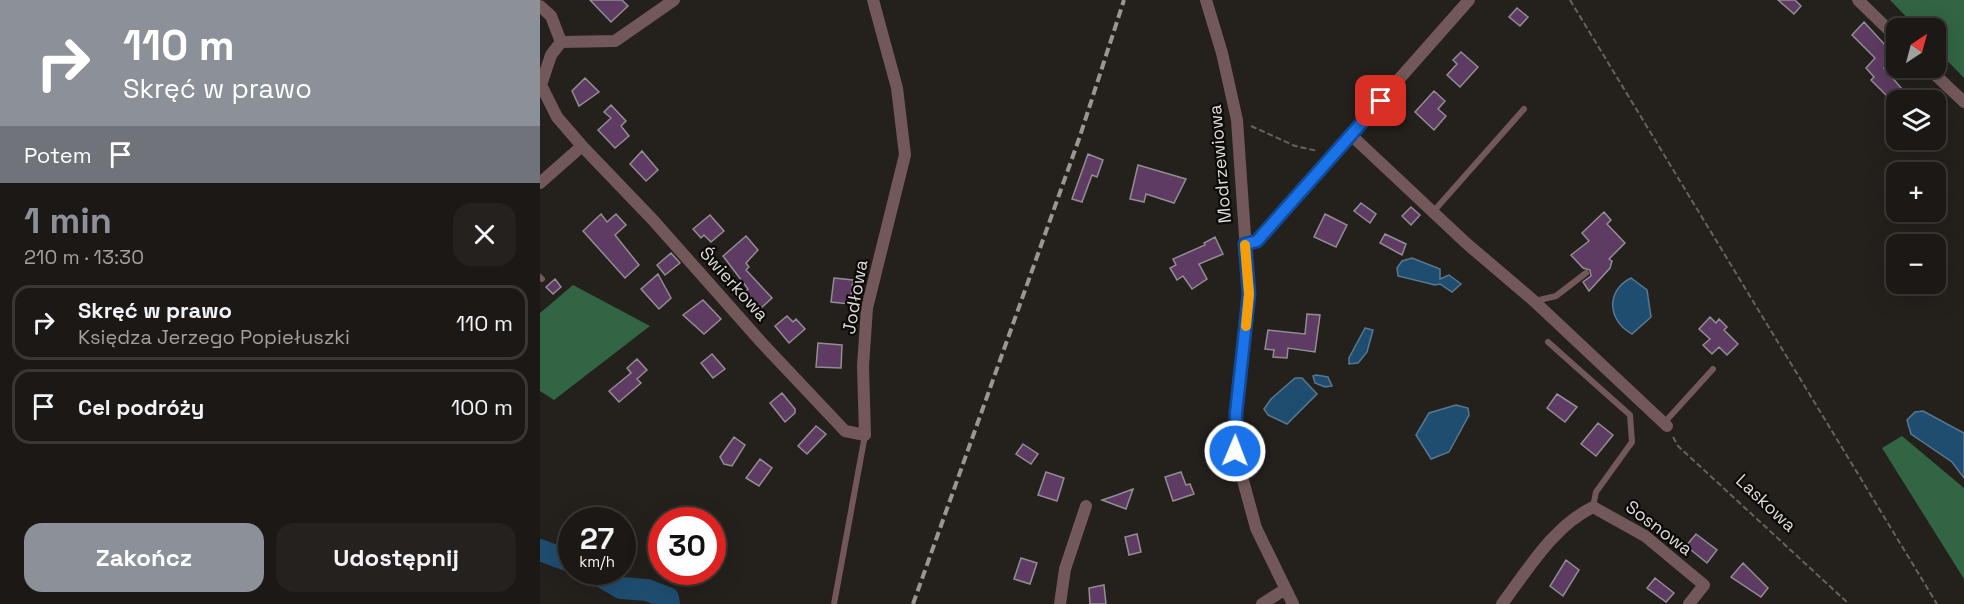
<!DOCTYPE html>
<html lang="pl">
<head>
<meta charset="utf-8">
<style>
	:root { --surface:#1b1815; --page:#24211e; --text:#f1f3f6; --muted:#a0a0a0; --line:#393734; --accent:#8c9099 }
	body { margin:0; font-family:"Space Grotesk",sans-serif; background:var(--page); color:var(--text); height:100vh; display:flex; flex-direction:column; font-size:22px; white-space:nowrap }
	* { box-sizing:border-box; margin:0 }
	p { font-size:20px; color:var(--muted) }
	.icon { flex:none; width:33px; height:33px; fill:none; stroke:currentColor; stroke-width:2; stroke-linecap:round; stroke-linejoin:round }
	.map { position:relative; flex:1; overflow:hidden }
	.panel { display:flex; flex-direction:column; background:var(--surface); width:540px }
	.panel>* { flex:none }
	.top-card { background:#8c9099; color:#fff; overflow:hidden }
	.needle { width:39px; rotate:36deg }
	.tools { position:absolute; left:1346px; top:18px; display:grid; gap:12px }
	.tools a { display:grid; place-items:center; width:60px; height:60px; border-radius:12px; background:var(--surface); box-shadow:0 6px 24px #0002,0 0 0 2px var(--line); font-size:30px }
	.speed { position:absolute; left:18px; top:507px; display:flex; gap:12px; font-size:30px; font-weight:700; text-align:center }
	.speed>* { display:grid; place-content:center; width:78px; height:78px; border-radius:50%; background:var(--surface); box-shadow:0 6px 24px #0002,0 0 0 2px var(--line); line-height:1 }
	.speed small { font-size:15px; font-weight:400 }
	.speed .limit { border:9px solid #d22; background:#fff; color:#111 }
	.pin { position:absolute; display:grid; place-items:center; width:51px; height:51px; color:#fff; margin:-26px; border-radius:12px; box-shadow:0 3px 9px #0006 }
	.me { position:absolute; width:66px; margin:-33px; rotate:1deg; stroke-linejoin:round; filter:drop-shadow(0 0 4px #0008) }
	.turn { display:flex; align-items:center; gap:21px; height:126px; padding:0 24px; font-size:27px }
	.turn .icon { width:78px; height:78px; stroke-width:2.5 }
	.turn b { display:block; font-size:42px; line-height:51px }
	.then { display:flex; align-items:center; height:57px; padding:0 24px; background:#0003; gap:12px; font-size:22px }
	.round { display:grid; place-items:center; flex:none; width:63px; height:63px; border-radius:18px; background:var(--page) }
	.head { display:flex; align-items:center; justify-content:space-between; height:102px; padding:0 24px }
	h1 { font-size:36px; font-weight:600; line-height:45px; color:var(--accent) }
	.primary-button { display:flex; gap:12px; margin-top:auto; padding:12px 24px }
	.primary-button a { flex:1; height:69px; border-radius:18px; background:var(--accent); color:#fff; font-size:24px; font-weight:600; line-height:69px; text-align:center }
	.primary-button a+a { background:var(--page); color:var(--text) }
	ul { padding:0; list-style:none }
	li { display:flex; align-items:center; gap:18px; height:75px; margin:0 12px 9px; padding:0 12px; border:3px solid var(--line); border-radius:18px }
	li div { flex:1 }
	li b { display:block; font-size:22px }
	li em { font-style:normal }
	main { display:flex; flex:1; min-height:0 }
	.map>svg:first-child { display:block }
	.forest { fill:#316544 }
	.water { fill:#1f4d70; stroke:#58788f; stroke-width:1.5 }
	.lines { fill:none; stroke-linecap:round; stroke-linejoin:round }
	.river { stroke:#1f4d70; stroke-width:22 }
	.building { fill:#5d3b62; stroke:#928d93; stroke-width:1.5 }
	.path { stroke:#66625f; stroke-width:2; stroke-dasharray:6 3; stroke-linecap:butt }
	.lane { stroke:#725859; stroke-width:6 }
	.street { stroke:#725859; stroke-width:12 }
	.rail { stroke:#9a9793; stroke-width:4; stroke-dasharray:9 4.5; stroke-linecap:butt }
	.route-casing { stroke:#114b97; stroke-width:15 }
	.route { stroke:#1a73e8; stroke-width:10 }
	.slow { stroke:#f59e0b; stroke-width:10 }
	.labels { text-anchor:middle; stroke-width:4.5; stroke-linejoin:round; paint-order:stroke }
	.street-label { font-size:18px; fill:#dedbd8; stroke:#0c0a08 }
</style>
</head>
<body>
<main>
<section class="panel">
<div class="top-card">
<div class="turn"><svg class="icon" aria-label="right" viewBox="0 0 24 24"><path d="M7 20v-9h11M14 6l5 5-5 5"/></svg><div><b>110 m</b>Skręć w prawo</div></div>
<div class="then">Potem<svg class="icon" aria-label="arrive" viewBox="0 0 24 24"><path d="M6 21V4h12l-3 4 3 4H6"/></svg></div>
</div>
<div class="head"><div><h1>1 min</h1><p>210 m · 13:30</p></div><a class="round"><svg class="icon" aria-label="close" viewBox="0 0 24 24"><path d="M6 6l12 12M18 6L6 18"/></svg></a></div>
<ul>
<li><svg class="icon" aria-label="right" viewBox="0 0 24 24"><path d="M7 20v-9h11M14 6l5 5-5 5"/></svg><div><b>Skręć w prawo</b><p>Księdza Jerzego Popiełuszki</p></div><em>110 m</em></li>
<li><svg class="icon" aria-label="arrive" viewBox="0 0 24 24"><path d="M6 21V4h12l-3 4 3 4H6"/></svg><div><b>Cel podróży</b></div><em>100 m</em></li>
</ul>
<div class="primary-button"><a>Zakończ</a><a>Udostępnij</a></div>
</section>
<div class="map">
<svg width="1424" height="604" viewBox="0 0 1424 604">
	<rect width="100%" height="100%" fill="#24201c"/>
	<path class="forest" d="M1350,0H1424V78L1395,48V28H1377Z
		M33,285L110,326L14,400L0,391V313Z
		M1362,436L1424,488V579L1342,448Z"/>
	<path class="water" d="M872,258L900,269V279L909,275L921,284L912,292L900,284L895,285L858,276L857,268L862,261Z
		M1091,278L1107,290L1111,317L1092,334C1068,321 1065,291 1091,278Z
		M825,328L833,330L827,352L818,363L809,364V358Z
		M776,375L788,377L792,386L785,387L775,383L773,376Z
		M755,378H762L777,394L747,424L728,415L724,409L731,399Z
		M916,405L928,408L929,415L909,452L891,459L876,435L889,413Z
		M1383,411L1424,433V478L1412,462L1371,434L1367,420L1375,412Z"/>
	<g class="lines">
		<path class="river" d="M0,550L32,562
			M54,572L81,588L107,590L128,598L129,604"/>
	</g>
	<path class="building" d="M50,0H82L88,6L71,22Z
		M1238,0H1255L1261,6L1254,14Z
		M977,8L988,17L980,26L969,17Z
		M1324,22L1356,57L1344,68L1362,89L1351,100L1331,80L1334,77L1326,68L1335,58L1312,35Z
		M921,52L938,67L920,87L907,75L917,64L913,60Z
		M45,78L59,92L39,106L32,91Z
		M894,91L905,101L898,109L906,116L894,130L875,112Z
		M71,105L86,121L81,126L89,136L75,148L58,130L71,118L64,112Z
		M102,151L118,170L106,181L90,164Z
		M548,154L563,160L557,177L552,175L542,202L532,199Z
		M598,165L646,179L634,203L606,194L604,202L590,199Z
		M821,203L836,214L830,223L814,211Z
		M871,207L880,215L871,225L862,216Z
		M1064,212L1071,220L1067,224L1085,243L1069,259L1072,261L1070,268L1049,291L1043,282L1051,276L1050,270L1043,268L1031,255L1049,241L1042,233Z
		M61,214L67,222L76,214L86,225L75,235L99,265L85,278L43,231Z
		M785,214L807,225L796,247L774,237Z
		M170,215L184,231L171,242L164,235L161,238L153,229Z
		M845,234L866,244L862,255L840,243Z
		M206,236L218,250L206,263L209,267L206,270L232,298L220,309L206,291L208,289L183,256Z
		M675,237L683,254L659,264L667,279L652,289L643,276L637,280L630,268L636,265L633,259L665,245L664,243Z
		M131,253L140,263L125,275L117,265Z
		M118,274L131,298L119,309L101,289Z
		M294,278L313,280L310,304L291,302Z
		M15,279L21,287L13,294L6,287Z
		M163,300L181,319L164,334L143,315Z
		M767,314L780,315L775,352L748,348L747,358L733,357L734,350L725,349L728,330L765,334Z
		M247,316L253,322L256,319L265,329L249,343L235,326Z
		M1170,317L1176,323L1179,319L1187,327L1184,330L1198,344L1187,355L1179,347L1172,354L1163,345L1170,339L1159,329Z
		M278,343L302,345L301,368L276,367Z
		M172,354L185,369L173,378L161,363Z
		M97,359L107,370L97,379L101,383L79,402L69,391L91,373L87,368Z
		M242,393L255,409V413L245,422L230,403Z
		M1017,394L1037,407L1025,422L1007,408Z
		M1058,423L1073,435L1056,456L1041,444Z
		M276,426L286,434L267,454L258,446Z
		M194,437L205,445L192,466L184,464L180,457Z
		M483,444L498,454L491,464L476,454Z
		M220,459L232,468L219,486L206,478Z
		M506,472L524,478L517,501L498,495Z
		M641,472L646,485L650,484L654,494L633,501L625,477Z
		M593,489L586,509L562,500L577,495Z
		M597,534L601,552L589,555L585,537Z
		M1156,534L1177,550L1167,563L1146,546Z
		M481,558L497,563L490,584L474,579Z
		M1026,560L1039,570L1023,596L1010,586Z
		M1203,563L1228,588L1221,597L1191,577Z
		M1115,578L1134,593L1126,602L1107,588Z
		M564,585L566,604H550L549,588Z"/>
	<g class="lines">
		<path class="path" d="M1030,0L1397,604
			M711,126L755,146L778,151
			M1133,437L1138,446L1309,604"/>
		<path class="lane" d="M893,212L984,109
			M0,277L2,279
			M995,301L1016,296L1046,273
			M1008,342L1090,415L1092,442L1056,492L1053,507
			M1124,423L1173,369
			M294,604L325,435"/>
		<path class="street" d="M134,0L75,41L21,42L11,55L1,85L17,117L42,146L113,220L222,343L305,431L325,435L323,366L327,308L365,155L357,88L333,0
			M666,0L682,53L697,120L709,294L696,413L695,451L716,528L753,604
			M1318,0L1356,37
			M0,6L11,16L21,42
			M1388,68L1424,102
			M811,135L926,243L994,301L1127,426
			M0,183L42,146
			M705,244L716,241L929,0
			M520,604L525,569L546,506
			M722,604L744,590
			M962,604C989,568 1013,527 1053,507L1105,536L1164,585L1149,604"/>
		<path class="rail" d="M373,604L539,139L584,0"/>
	</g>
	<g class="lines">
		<defs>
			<path id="route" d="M695,451L696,413L709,294L705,244L717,241L841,101"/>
		</defs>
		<use href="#route" class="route-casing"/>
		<use href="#route" class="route"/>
		<path class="slow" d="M705,245L709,294L706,326"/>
	</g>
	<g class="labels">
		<g class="street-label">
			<text transform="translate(680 164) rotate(-95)" y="6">Modrzewiowa</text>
			<text transform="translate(194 284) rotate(48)" y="6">Świerkowa</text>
			<text transform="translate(315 297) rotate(-80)" y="6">Jodłowa</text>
			<text transform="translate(1226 503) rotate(43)" y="6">Laskowa</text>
			<text transform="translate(1119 528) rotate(37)" y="6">Sosnowa</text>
		</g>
	</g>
</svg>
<div class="tools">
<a><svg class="needle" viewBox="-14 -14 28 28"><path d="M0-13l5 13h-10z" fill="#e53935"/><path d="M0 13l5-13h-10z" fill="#a0a0a0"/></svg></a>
<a><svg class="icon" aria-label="layers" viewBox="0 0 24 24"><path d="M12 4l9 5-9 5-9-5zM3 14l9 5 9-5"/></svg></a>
<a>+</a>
<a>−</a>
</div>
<div class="speed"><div>27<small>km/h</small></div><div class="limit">30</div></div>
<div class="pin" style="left:841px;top:101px;background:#d93025"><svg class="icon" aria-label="arrive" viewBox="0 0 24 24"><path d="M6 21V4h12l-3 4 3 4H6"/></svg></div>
<svg class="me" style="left:695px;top:451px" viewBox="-20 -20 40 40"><circle r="17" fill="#1a73e8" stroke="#fff" stroke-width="3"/><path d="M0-11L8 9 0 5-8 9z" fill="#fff"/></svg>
</div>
</main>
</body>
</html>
